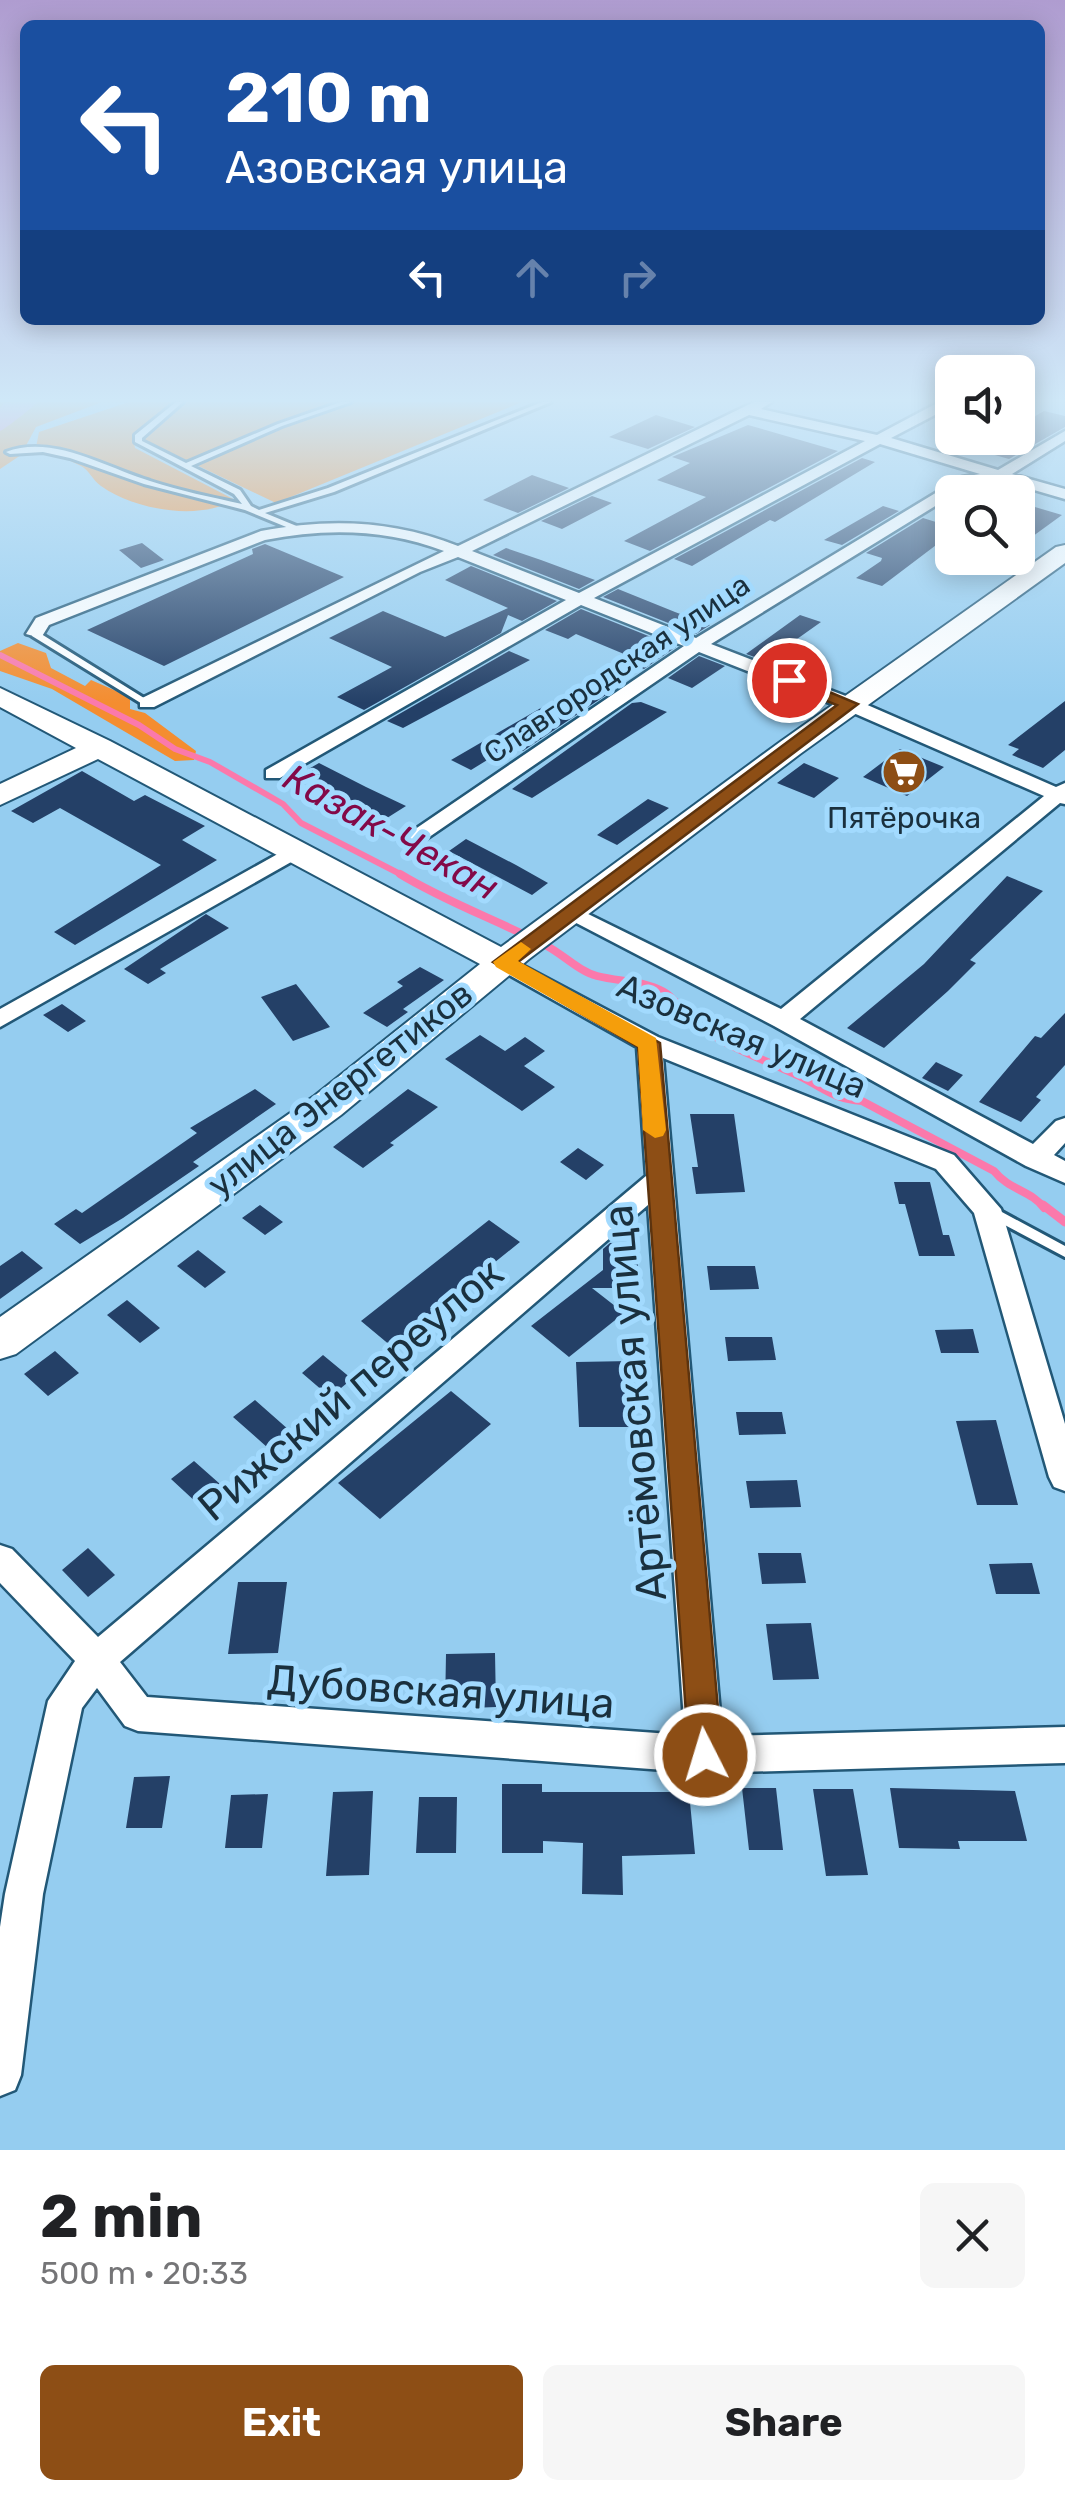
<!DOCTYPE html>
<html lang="en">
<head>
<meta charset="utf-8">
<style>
	:root { --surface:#fff; --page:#f6f6f6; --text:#202124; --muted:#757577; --accent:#8d4e15 }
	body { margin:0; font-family:Rubik,sans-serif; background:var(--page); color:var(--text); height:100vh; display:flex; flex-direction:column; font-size:38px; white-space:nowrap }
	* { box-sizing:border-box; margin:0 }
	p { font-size:32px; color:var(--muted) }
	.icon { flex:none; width:55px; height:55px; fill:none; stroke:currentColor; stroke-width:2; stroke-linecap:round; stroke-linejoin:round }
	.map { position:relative; height:2150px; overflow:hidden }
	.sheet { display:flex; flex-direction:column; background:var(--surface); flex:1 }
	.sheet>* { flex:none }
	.top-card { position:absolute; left:20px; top:20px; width:1025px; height:305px; border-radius:15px; box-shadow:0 5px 25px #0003; background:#1a4fa0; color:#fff; overflow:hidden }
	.controls { position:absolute; left:935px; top:355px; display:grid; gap:20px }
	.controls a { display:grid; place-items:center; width:100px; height:100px; border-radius:15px; background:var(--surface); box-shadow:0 5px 25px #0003; font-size:50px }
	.pin { position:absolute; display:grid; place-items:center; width:85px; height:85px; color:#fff; margin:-42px; border:5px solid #fff; border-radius:50%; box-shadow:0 2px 10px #0007 }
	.me { position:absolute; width:110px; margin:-55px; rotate:355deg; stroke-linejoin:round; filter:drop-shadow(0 0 8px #0008) }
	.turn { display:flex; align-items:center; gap:35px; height:210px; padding:0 40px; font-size:45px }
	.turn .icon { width:130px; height:130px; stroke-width:2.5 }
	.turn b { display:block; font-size:70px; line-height:85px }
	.lanes { display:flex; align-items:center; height:95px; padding:0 40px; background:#0003; justify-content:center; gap:50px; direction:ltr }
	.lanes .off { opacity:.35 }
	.round { display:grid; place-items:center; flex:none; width:105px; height:105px; border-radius:15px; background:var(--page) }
	.summary { display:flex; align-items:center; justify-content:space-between; height:170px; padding:0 40px }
	h1 { font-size:60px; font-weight:700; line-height:75px }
	.primary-button { display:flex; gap:20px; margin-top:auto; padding:20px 40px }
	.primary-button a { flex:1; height:115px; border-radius:15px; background:var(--accent); color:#fff; font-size:40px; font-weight:700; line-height:115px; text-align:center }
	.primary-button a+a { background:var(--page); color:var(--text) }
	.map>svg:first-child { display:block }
	.green { fill:#f48d30 }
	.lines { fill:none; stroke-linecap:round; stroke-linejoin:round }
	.stream-far2 { stroke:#fb79ab; stroke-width:6 }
	.stream-far1 { stroke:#fb79ab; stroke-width:8 }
	.stream { stroke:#fb79ab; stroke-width:9 }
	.river { fill:#fb79ab; fill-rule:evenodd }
	.building { fill:#244067 }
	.lane-casing { stroke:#225877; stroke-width:6 }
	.street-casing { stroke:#225877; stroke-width:5 }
	.primary-casing { stroke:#225877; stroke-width:4 }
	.lane { fill:#fff; fill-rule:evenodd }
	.street { fill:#fff; fill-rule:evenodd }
	.primary { fill:#fff; fill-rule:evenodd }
	.route { fill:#8d4e15; stroke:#5c330e; stroke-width:2.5 }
	.slow { fill:#f59e0b }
	.labels { text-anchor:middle; stroke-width:10; stroke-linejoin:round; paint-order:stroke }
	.far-street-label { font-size:30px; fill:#1a303e; stroke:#a2dafe }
	.far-poi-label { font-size:30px; fill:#1a303e; stroke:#a2dafe }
	.street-label { font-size:35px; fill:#1a303e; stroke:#a2dafe }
	.water-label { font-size:38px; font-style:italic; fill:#830948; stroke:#a2dafe }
	.near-street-label { font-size:42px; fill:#1a303e; stroke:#a2dafe }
</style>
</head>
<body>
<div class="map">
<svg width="1065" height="2150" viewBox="0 0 1065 2150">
	<rect width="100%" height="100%" fill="#95cdf0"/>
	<path class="green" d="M0,402H102L36,427L21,455L0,469Z
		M129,402H184L134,443L135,448L235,500C198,521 135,510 101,486C92,480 90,470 79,465C65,458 50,453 36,447L39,432Z
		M187,402H522L276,503L144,440Z
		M18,643L46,653L51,668L85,686L91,680L130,697V709L145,713L196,751L194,760L175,761L52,689L0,671V651Z"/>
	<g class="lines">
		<path class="stream-far2" d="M0,655L139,725L175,749L210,762L283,804L301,823L404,876"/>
		<path class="stream-far1" d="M400,874C446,902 497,920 545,945C563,954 578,971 597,976C620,982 643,980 664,992C677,999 684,1016 696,1024C729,1048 763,1059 799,1076C824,1088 833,1099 862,1101L994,1171C1009,1190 1032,1191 1044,1208"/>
		<path class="stream" d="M1043,1205L1065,1222"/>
		<path class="river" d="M38,402C34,406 4,430 0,431V408L4,403Z"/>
	</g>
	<path class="building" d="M1044,411L1065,416V427L1009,459L977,450L999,438H1018V426Z
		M656,415L695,427L648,449L609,437Z
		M748,425L838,451L650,551L624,541L706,497L657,480L690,463L672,457Z
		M862,458L875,462L775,522L770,520L692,566L674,559Z
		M532,475L569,488L518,513L483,500Z
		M592,496L612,503L562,529L541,521Z
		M1018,502L1062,515L1018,547Z
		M883,506L899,511L842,545L824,540Z
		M923,518L952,527V533L882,586L856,578L881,561L882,558L866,553Z
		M142,543L164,560L141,568L119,550Z
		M265,544L344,577L164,666L87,630L253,554L252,549Z
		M506,548L541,560L595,580L579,589L493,555Z
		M471,566L557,601L522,621L508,615L501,633L364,710L337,697L392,667L329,638L383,611L445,637L508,608L445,580Z
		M618,589L675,612L710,625L696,634L603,597Z
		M581,609L676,647L644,669L617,658L624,654L576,634L568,639L545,630Z
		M800,615L821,622L766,661L746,654Z
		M509,651L530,660L403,728L387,721Z
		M699,656L725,666L692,688L668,678Z
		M584,683L609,693L523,751L510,746L471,770L451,760Z
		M1065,701V750L1043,768L1012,755L1019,749L1008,745Z
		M641,702L667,712L532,798L512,789L632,703Z
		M900,749L944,767L907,796L863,777Z
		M319,763L366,787L406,806L387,818L298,775Z
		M804,763L839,778L814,798L777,783Z
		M82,771L134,801L145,795L205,826L182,840L217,860L75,945L54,932L161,865L60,808L33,823L11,811Z
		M648,799L669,808L617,845L597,835Z
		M466,839L516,865L548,883L532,895L449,851Z
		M1007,876L1043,891L970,960L976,963L948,991L884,1048L847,1028L924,964Z
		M206,914L229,928L160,969L166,973L148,984L124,969Z
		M420,967L444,980L403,1009L408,1012L387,1027L363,1013L403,986L397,982Z
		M296,984L330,1027L293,1041L261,997Z
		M62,1004L86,1021L68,1032L43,1015Z
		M1065,1013V1065L1036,1097L1041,1100L1021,1122L979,1102L1035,1036L1041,1038Z
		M480,1035L505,1051L525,1037L545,1051L524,1066L555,1087L522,1111L445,1059Z
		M936,1062L963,1075L948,1091L922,1078Z
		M255,1089L276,1104L193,1162L199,1166L123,1218L80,1244L54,1224L76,1209L82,1213L197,1133L190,1128Z
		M408,1089L438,1107L390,1143L394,1145L363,1168L333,1147Z
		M690,1114H734L745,1192L696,1194L692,1167H698Z
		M578,1148L604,1165L586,1180L560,1162Z
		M894,1182H930L943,1235H949L955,1256H919L905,1204H899Z
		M260,1205L283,1222L265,1235L242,1218Z
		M489,1220L520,1242L433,1312L391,1346L361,1321Z
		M610,1243H637L639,1288H592L624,1313L569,1357L531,1326L603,1270V1249Z
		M198,1250L226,1272L205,1288L177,1266Z
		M22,1251L43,1268L0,1299V1266Z
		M707,1266H755L759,1289L710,1290Z
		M127,1300L160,1328L140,1343L107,1315Z
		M973,1329L979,1353H941L935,1330Z
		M725,1337H772L776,1360L728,1361Z
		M55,1351L79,1373L48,1396L24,1374Z
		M323,1355L352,1379L330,1397L302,1373Z
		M631,1361L636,1427H579L576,1362Z
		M451,1391L491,1424L380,1519L338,1483Z
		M255,1400L289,1430L268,1448L233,1417Z
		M736,1412H782L786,1434L739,1435Z
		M996,1420L1018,1505H977L956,1421Z
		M194,1461L220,1484L198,1504L171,1479Z
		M797,1480L801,1507L750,1508L746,1481Z
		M88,1548L115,1575L88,1597L62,1570Z
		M758,1553H801L806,1583L762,1584Z
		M1032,1563L1040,1594H996L989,1564Z
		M238,1582H287L278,1653L228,1654Z
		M811,1623L819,1679L773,1680L766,1624Z
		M495,1653L496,1707L445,1709L446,1654Z
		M170,1776L162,1828H126L134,1777Z
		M502,1784H542V1792H689L695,1854L622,1856L623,1895L582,1894L583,1843L543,1841V1853H502Z
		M742,1788H776L783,1850H749Z
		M890,1788L1015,1791L1027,1841H958L960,1849L899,1848Z
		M813,1789H853L868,1875L826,1876Z
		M373,1791L369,1875L326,1876L333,1792Z
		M268,1794L262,1848H225L231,1795Z
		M419,1797H457L456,1853H416Z"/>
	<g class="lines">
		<defs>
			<path id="lane" d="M176,402H183L142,438V441L186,463L278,424L341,402H351L282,426L191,466L240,490L251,506L259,510L328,488L542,402H551L334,492L265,513L299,527L300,529L296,531L245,510L144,484L70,458L43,452L10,454L6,452C53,434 106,468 150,481C180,491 211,497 242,504L234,494L135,442V435Z
				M32,632H38L152,703L147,706L144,705L32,636Z
				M989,1205L1065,1246V1257L984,1214L982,1210L984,1206Z"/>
			<path id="street" d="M754,402H772L761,409L877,435L939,402H952V406L891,438L998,470L1065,431V441L1012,474L1065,489V499L1000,480L971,484L711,644L856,700L1056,787L1065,783V804L1060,803L800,1019L1033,1144L1056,1121L1065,1118V1143L1054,1155L1065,1161V1183L1026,1166L774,1026L559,914L570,907L578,909L781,1009L1044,796L842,708L699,652L419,844H405L401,840L405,836L684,646L581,605L280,778H266V770L566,600L458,557L420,572L154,707H140V699L444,551C386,529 326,528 265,540L49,625L41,638L26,634L36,618L261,531C329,518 393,520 458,546ZM749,415L865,441L579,593L472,551ZM880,444L980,474L962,477L696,638L594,598Z
				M292,846L300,847L303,852L300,857L0,1027V1009Z
				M503,955L658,1037L954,1155L1001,1209L1065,1424V1491L1054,1487L1049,1477L974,1213L936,1169L663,1058L722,1736L1065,1727V1763L705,1773L138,1731L125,1726L97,1688L82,1708L43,1894L21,2075L15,2090L0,2096V1927L5,1894L48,1701L75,1661L0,1583V1545L12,1549L98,1637L646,1176L637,1047L495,967L491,962ZM648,1205L685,1735L147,1697L120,1662Z"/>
			<path id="primary" d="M1065,545V563L800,754L529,959L341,1115L16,1354L0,1359V1317L313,1097L480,964L98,759L0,805V784L76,748L0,707V688L110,741L501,947L780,742L1056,547Z"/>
		</defs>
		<use href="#lane" class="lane-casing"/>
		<use href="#street" class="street-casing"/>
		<use href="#primary" class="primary-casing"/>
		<use href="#lane" class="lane"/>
		<use href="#street" class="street"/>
		<use href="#primary" class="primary"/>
	</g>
	<linearGradient id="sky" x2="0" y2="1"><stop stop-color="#af9cd0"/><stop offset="0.57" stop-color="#cfe8f8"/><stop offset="1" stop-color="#cfe8f8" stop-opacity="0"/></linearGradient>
	<rect width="1065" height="703" fill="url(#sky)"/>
	<path class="route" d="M789,675L858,704L518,962L660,1043L722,1755L717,1767L705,1772L694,1767L689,1755L638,1047L493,962L837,705L783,684V676Z"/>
	<path class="slow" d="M521,942L531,949L518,961L656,1038L666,1130L663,1136L655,1138L643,1130L638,1047L496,967L493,962Z"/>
	<defs>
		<symbol id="supermarket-disc" viewBox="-11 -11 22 22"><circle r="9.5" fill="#8d4e15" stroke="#a2dafe"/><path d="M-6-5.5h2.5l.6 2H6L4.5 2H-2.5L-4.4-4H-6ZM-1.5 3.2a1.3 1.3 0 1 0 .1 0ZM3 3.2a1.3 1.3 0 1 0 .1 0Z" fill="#fff"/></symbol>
	</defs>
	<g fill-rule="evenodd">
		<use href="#supermarket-disc" x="879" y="747" width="50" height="50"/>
	</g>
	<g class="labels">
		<g class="far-street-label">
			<text transform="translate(617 669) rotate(-34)" y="10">Славгородская улица</text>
		</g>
		<g class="far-poi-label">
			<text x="904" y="828">Пятёрочка</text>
		</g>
		<g class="street-label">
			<text transform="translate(742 1036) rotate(23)" y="12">Азовская улица</text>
			<text transform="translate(340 1089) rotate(-38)" y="12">улица Энергетиков</text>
		</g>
		<g class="water-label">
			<text transform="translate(391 832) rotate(29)" y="13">Казак-Чекан</text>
		</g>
		<g class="near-street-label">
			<text transform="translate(350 1389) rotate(-40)" y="15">Рижский переулок</text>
			<text transform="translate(634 1403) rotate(-95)" y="15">Артёмовская улица</text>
			<text transform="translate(441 1691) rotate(4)" y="15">Дубовская улица</text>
		</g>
	</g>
</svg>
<div class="controls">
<a><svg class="icon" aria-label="sound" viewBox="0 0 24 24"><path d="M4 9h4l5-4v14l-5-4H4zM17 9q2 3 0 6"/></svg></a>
<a><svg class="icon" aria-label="search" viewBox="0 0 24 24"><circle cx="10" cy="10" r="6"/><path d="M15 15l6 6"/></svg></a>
</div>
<div class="pin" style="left:789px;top:680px;background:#d93025"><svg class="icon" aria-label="arrive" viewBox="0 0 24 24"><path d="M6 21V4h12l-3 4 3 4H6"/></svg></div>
<svg class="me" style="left:705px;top:1755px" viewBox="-20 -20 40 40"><circle r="17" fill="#8d4e15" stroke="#fff" stroke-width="3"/><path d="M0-11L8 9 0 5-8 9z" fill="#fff"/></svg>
<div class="top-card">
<div class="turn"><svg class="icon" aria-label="left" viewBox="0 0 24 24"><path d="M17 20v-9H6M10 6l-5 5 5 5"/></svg><div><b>210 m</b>Азовская улица</div></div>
<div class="lanes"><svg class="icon" aria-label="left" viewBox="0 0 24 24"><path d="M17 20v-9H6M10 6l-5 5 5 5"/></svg><svg class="icon off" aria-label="ahead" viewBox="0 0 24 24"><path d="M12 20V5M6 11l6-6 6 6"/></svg><svg class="icon off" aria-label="right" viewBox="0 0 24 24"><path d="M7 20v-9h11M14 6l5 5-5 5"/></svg></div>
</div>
</div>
<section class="sheet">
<div class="summary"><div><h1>2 min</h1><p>500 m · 20:33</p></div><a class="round"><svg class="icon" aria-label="close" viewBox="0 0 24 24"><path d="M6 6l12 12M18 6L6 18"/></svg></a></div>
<div class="primary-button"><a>Exit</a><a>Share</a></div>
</section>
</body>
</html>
